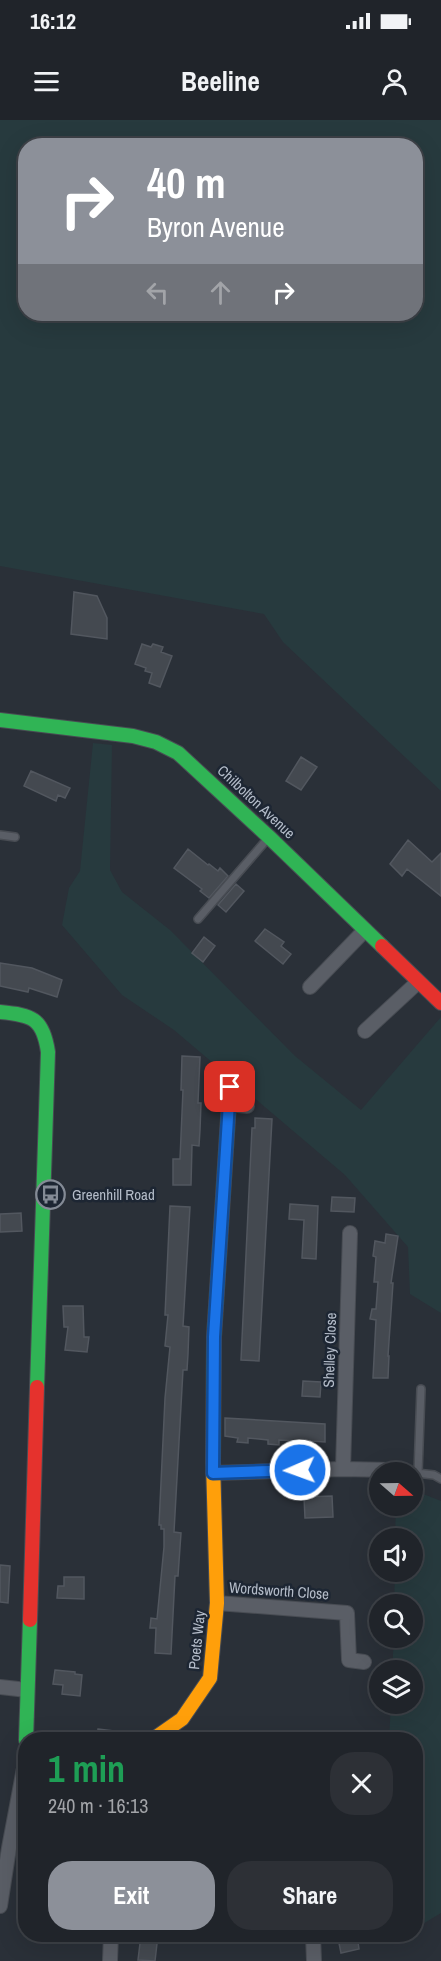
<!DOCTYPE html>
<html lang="en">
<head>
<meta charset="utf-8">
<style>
	:root { --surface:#20242a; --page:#2d3036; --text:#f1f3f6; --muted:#a2a4a8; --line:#3d4147; --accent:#8c9099 }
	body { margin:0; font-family:"Archivo Narrow",sans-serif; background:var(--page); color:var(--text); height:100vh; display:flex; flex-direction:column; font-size:22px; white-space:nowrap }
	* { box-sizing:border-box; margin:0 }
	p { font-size:20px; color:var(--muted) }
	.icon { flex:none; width:33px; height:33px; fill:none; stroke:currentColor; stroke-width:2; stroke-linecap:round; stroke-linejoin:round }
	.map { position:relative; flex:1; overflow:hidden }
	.side { position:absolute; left:18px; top:1612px; width:405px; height:210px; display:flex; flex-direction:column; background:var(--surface); border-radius:24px; box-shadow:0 6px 24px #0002,0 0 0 2px var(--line) }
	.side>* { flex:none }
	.hud { position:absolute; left:18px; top:18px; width:405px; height:183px; border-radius:24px; box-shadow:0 6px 24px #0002,0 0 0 2px var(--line); background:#8c9099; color:#fff; overflow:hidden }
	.needle { width:39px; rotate:110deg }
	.fabs { position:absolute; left:369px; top:1342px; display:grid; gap:12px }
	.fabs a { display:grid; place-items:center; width:54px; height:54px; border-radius:50%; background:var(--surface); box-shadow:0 6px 24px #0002,0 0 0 2px var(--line); font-size:30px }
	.pin { position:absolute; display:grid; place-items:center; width:51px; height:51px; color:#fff; margin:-26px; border-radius:12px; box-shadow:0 3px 9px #0006 }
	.me { position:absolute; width:66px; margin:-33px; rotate:268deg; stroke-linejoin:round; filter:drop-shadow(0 0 4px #0008) }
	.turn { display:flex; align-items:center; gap:21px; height:126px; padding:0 30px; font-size:27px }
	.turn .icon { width:78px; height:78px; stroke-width:2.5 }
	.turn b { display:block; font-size:42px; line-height:51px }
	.lanes { display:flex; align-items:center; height:57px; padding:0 30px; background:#0003; justify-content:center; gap:30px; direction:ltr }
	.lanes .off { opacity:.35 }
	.round { display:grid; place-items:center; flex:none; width:63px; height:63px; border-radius:24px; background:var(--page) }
	.overview { display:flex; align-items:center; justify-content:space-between; height:102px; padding:0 30px }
	h1 { font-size:36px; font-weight:700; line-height:45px; color:#1e9e55 }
	.button { display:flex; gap:12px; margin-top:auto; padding:12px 30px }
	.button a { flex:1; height:69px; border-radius:24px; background:var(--accent); color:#fff; font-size:24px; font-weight:700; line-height:69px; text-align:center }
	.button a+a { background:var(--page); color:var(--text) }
	.status { display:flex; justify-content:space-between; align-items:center; height:42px; padding:0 30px; background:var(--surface); direction:ltr }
	.status svg { height:16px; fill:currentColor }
	header { display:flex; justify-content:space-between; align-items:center; height:78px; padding:0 30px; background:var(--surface); font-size:27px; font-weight:700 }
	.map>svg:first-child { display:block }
	.green { fill:#273a3e; fill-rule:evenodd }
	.building { fill:#444950; stroke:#52575f; stroke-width:1.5 }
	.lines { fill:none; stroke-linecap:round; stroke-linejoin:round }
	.lane-casing { stroke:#484c53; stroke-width:10 }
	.street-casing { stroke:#484c53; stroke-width:16 }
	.fast-casing { stroke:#484c53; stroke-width:16 }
	.slow-casing { stroke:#484c53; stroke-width:16 }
	.jam-casing { stroke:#484c53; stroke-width:16 }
	.lane { stroke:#5a5e66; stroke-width:7 }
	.street { stroke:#5a5e66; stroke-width:14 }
	.fast { stroke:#30b455; stroke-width:14 }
	.slow { stroke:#ff9f0a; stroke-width:14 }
	.jam { stroke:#e5322d; stroke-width:14 }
	.route-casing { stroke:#114b97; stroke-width:15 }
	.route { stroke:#1a73e8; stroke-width:10 }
	.labels { text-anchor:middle; stroke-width:5; stroke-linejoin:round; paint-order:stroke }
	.street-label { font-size:15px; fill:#b4bcc9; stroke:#1d2633 }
	.poi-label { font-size:15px; fill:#b4bcc9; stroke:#1d2633; text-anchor:start }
</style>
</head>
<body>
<div class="status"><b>16:12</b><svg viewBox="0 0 49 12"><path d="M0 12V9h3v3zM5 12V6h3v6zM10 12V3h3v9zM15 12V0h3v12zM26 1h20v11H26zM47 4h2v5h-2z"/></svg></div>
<header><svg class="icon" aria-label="menu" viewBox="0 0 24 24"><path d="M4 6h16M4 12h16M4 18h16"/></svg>Beeline<svg class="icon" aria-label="person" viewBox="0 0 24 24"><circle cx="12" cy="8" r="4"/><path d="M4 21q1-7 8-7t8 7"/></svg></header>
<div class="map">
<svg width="441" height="1841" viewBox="0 0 441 1841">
	<rect width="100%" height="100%" fill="#2a3038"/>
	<path class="green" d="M0,0H441V671L283,522L264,494L0,446ZM26,26H416V194H26Z
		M93,623L112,625L110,750L122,772L170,810L295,936L361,990L441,897V1193L410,1174L408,1127L345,1055L174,910L122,875L62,805L69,768L80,751Z
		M413,1370L441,1381V1793L416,1808V1620H389L391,1584H412V1551H392L394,1518H412V1485H394L395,1452H412V1419H395L396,1386H412Z"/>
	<path class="building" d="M74,472L97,476L107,498V519L71,514Z
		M142,524L151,527L153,524L163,527L161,532L172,536L160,567L149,563L152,553L145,551L146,548L135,544Z
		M301,637L317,647L301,670L286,661Z
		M31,651L70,668L65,678L58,675L56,681L24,666Z
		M408,720L432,742L441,733V776L407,749L402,756L390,744Z
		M188,729L208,745L209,744L218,751L220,748L228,756L209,778L200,771L202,769L174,748Z
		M236,764L244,771L226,792L218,785Z
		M265,809L284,822L281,826L291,834L283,844L255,821Z
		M204,817L215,826L203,842L192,833Z
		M0,843L32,848L62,860L57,877L29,868L28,872L0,866Z
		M182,936L200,937L198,983H201L200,1010L199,1026L192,1025L191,1065H173V1039H180L183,970H181Z
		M255,998L272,999L259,1241L241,1240L252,1008H255Z
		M332,1077L355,1078L354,1092L331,1091Z
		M290,1084L318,1086L316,1139L302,1138L304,1100L289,1099Z
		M170,1086L190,1087L183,1206L189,1207L188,1234L187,1250H183L174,1412L181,1413L178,1456H175L171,1534L155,1533L156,1508H150L151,1498L157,1499L164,1427V1409H161V1405H159L165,1278L170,1227L165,1226L168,1195H165Z
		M21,1093L22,1111L0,1112V1094Z
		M386,1114L398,1116L391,1163H393L388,1236H389L388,1258H373L376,1200L370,1199L372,1189H376L378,1162H374L376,1137L373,1136L375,1121L385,1123Z
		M63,1186H83L84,1217H89L87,1232L65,1230L68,1207H64Z
		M303,1261L321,1262L320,1277L302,1276Z
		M225,1298L325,1304V1322L310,1321V1326H299V1321L279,1320V1325L268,1324V1320L248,1318V1323L237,1322L238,1318L225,1316Z
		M332,1376L333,1397L305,1398L304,1377Z
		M0,1445L10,1446L8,1483L0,1482Z
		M64,1457H84V1479L57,1478L58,1466H64Z
		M55,1550L75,1552V1554L82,1555L80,1576L62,1574L63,1565L53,1564Z
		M98,1609L130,1613V1620H97Z
		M141,1815H158L155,1841L138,1840Z
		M351,1815H357L359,1829L341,1833L338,1818Z"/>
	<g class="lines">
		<defs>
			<path id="lane" d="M0,715L15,717
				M198,799L269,717
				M390,1350L434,1355L441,1359
				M418,1353L421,1269"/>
			<path id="street" d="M310,867L365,810
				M365,911L418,862
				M229,984L247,986
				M343,1349L350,1113
				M213,1353L343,1349L390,1350
				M217,1483L347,1493L349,1540L364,1542
				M0,1567L27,1570
				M0,1786L9,1728L25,1643L26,1631
				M313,1815L314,1841
				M110,1841L111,1815"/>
			<path id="fast" d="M0,600L133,616L156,622L178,633L269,717L382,826
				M0,892C32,895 43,898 48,932L37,1267
				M213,1342L214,1217L230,967
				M26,1620L30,1500"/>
			<path id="slow" d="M152,1620L182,1599L210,1558L217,1483L213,1342"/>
			<path id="jam" d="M382,826L441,883
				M30,1500L37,1267"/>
		</defs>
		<use href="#lane" class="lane-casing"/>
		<use href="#street" class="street-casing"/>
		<use href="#fast" class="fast-casing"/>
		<use href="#slow" class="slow-casing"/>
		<use href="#jam" class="jam-casing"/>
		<use href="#lane" class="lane"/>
		<use href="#street" class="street"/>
		<use href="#fast" class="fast"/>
		<use href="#slow" class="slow"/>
		<use href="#jam" class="jam"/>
	</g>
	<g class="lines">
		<defs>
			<path id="route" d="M230,967L214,1217L213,1353L300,1350"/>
		</defs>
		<use href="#route" class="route-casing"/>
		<use href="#route" class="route"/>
	</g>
	<defs>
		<symbol id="bus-ring" viewBox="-11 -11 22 22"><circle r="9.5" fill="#1d2633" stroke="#848b96" stroke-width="1.5"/><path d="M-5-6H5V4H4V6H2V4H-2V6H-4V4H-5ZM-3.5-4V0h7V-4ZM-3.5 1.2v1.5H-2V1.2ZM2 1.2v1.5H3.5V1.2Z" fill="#848b96"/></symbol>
	</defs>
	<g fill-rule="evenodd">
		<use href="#bus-ring" x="34" y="1058" width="33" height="33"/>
	</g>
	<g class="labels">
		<g class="street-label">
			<text transform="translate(256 682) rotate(43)" y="5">Chilbolton Avenue</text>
			<text transform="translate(330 1230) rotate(-88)" y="5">Shelley Close</text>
			<text transform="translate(279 1471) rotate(4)" y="5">Wordsworth Close</text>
			<text transform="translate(197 1520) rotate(-84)" y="5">Poets Way</text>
		</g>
		<g class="poi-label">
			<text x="72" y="1080">Greenhill Road</text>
		</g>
	</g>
</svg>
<div class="fabs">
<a><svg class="needle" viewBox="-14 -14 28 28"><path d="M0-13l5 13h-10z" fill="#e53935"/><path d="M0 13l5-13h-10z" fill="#a2a4a8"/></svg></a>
<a><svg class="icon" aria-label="sound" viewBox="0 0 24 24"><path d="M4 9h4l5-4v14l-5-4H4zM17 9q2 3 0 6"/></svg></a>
<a><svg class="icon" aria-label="search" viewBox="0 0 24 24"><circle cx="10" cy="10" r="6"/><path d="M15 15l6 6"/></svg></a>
<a><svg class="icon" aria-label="layers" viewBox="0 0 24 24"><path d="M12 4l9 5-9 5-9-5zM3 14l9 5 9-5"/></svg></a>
</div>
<div class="pin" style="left:230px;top:967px;background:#d93025"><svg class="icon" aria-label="arrive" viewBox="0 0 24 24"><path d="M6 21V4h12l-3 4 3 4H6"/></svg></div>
<svg class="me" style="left:300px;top:1350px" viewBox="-20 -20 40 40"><circle r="17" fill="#1a73e8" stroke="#fff" stroke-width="3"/><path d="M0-11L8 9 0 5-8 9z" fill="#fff"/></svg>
<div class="hud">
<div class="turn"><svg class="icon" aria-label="right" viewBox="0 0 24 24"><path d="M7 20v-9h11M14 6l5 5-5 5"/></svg><div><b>40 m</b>Byron Avenue</div></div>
<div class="lanes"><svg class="icon off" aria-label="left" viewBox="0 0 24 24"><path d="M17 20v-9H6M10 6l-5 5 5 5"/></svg><svg class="icon off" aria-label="ahead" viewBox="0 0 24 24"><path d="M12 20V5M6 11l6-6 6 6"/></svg><svg class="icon" aria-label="right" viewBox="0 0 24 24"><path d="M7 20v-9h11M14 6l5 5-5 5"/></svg></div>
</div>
<section class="side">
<div class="overview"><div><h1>1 min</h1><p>240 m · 16:13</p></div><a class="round"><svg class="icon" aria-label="close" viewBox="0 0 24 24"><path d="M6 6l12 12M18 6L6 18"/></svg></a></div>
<div class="button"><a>Exit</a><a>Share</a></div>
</section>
</div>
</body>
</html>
